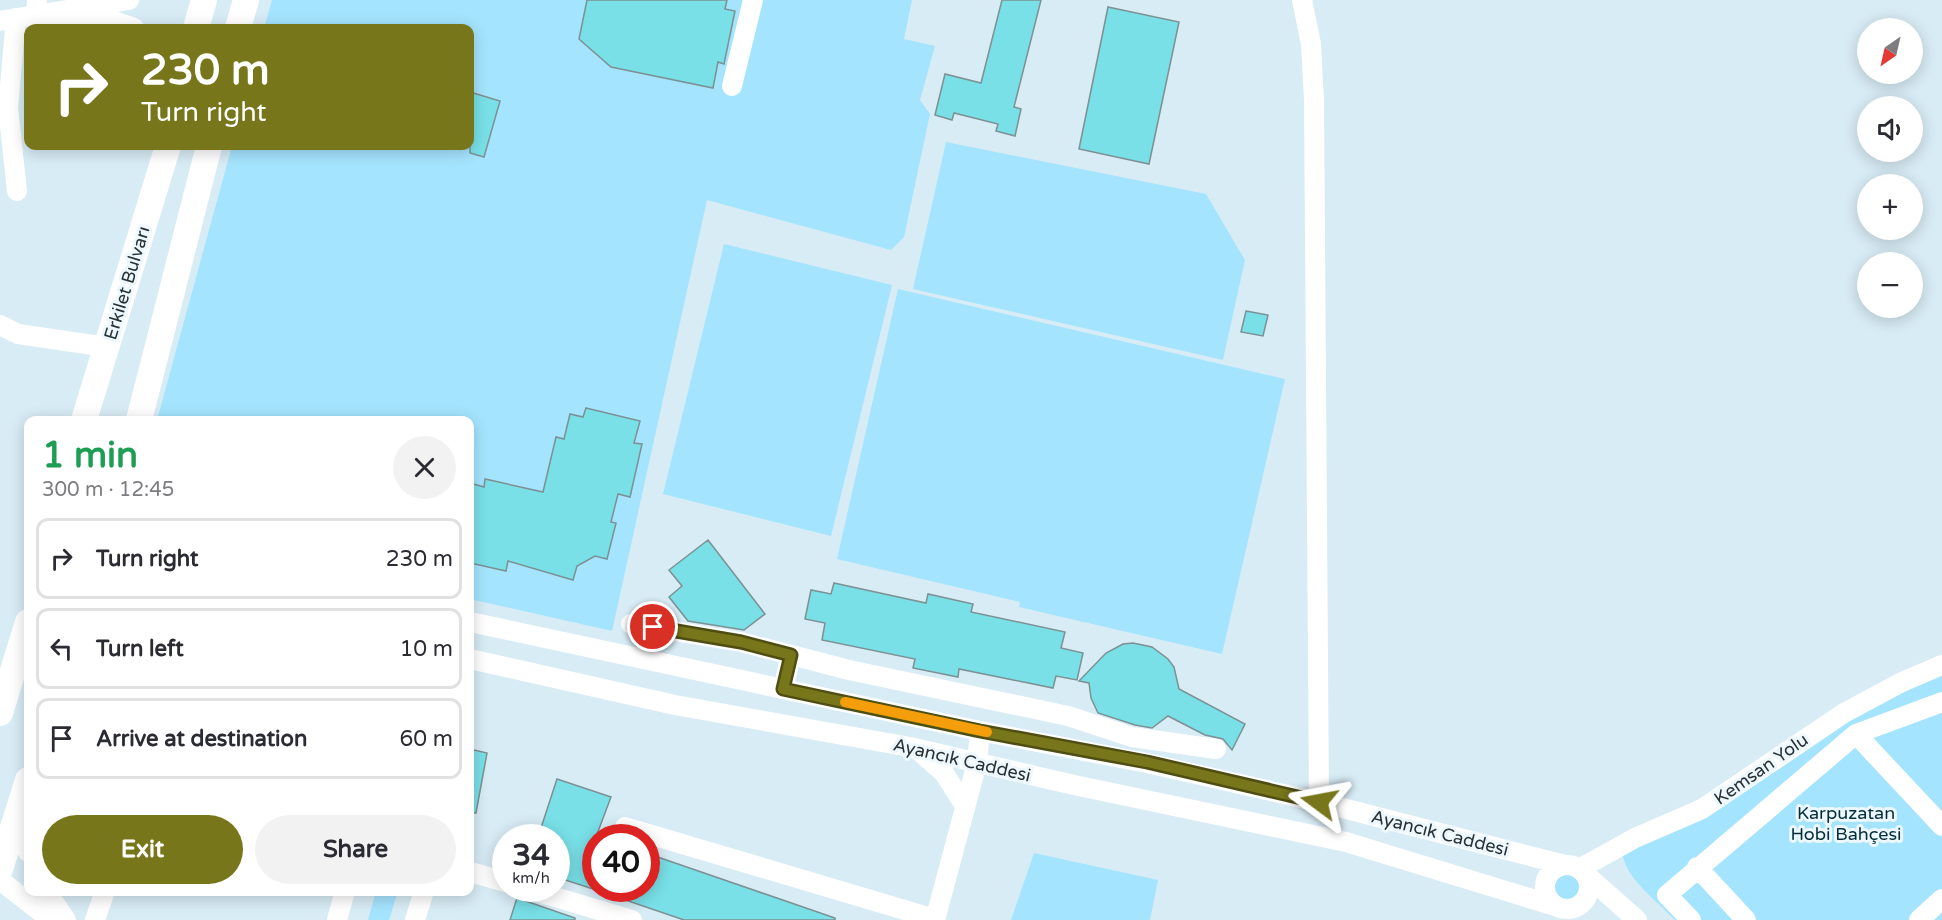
<!DOCTYPE html>
<html lang="en">
<head>
<meta charset="utf-8">
<style>
	:root { --surface:#fff; --page:#f2f2f3; --text:#2b2b33; --muted:#7c7c81; --line:#e1e1e2; --accent:#78761b }
	body { margin:0; font-family:"Varela Round",sans-serif; background:var(--page); color:var(--text); height:100vh; display:flex; flex-direction:column; font-size:22px; white-space:nowrap }
	* { box-sizing:border-box; margin:0 }
	p { font-size:20px; color:var(--muted) }
	.icon { flex:none; width:33px; height:33px; fill:none; stroke:currentColor; stroke-width:2; stroke-linecap:round; stroke-linejoin:round }
	.map { position:relative; flex:1; overflow:hidden }
	.side { position:absolute; left:24px; top:416px; width:450px; height:480px; display:flex; flex-direction:column; background:var(--surface); border-radius:12px; box-shadow:0 3px 15px #0003 }
	.side>* { flex:none }
	.banner { position:absolute; left:24px; top:24px; width:450px; height:126px; border-radius:12px; box-shadow:0 3px 15px #0003; background:#78761b; color:#fff; overflow:hidden }
	.needle { width:39px; rotate:214deg }
	.fabs { position:absolute; left:1857px; top:18px; display:grid; gap:12px }
	.fabs a { display:grid; place-items:center; width:66px; height:66px; border-radius:50%; background:var(--surface); box-shadow:0 3px 15px #0003; font-size:30px }
	.speed { position:absolute; left:492px; top:824px; display:flex; gap:12px; font-size:30px; font-weight:700; text-align:center }
	.speed>* { display:grid; place-content:center; width:78px; height:78px; border-radius:50%; background:var(--surface); box-shadow:0 3px 15px #0003; line-height:1 }
	.speed small { font-size:15px; font-weight:400 }
	.speed .limit { border:9px solid #d22; background:#fff; color:#111 }
	.pin { position:absolute; display:grid; place-items:center; width:51px; height:51px; color:#fff; margin:-26px; border:3px solid #fff; border-radius:50%; box-shadow:0 2px 6px #0007 }
	.me { position:absolute; width:66px; margin:-33px; rotate:283deg; stroke-linejoin:round; filter:drop-shadow(0 0 4px #0008) }
	.turn { display:flex; align-items:center; gap:21px; height:126px; padding:0 18px; font-size:27px }
	.turn .icon { width:78px; height:78px; stroke-width:2.5 }
	.turn b { display:block; font-size:42px; line-height:51px }
	.round { display:grid; place-items:center; flex:none; width:63px; height:63px; border-radius:32px; background:var(--page) }
	.overview { display:flex; align-items:center; justify-content:space-between; height:102px; padding:0 18px }
	h1 { font-size:36px; font-weight:700; line-height:45px; color:#1e9e55 }
	.cta { display:flex; gap:12px; margin-top:auto; padding:12px 18px }
	.cta a { flex:1; height:69px; border-radius:36px; background:var(--accent); color:#fff; font-size:24px; font-weight:700; line-height:69px; text-align:center }
	.cta a+a { background:var(--page); color:var(--text) }
	ul { padding:0; list-style:none }
	li { display:flex; align-items:center; gap:18px; height:81px; margin:0 12px 9px; padding:0 6px; border:3px solid var(--line); border-radius:12px }
	li div { flex:1 }
	li b { display:block; font-size:22px }
	li em { font-style:normal }
	.map>svg:first-child { display:block }
	.green { fill:#a5e4fe }
	.building { fill:#79e0e8; stroke:#7c9193; stroke-width:1.5 }
	.lines { fill:none; stroke-linecap:round; stroke-linejoin:round }
	.minor { stroke:#fff; stroke-width:20 }
	.major { stroke:#fff; stroke-width:26 }
	.route-casing { stroke:#4e4d12; stroke-width:15 }
	.route { stroke:#78761b; stroke-width:10 }
	.slow { stroke:#f59e0b; stroke-width:10 }
	.labels { text-anchor:middle; stroke-width:6; stroke-linejoin:round; paint-order:stroke }
	.street-label { font-size:18px; fill:#293134; stroke:#ecf8fd }
	.park-label { font-size:18px; fill:#042e3c; stroke:#ecf8fd }
</style>
</head>
<body>
<div class="map">
<svg width="1942" height="920" viewBox="0 0 1942 920">
	<rect width="100%" height="100%" fill="#d8ecf5"/>
	<path class="green" d="M272,0H912L904,39L935,46L920,100L930,114L904,237L891,250L707,200L612,631L470,599V420H157L232,146H470V28H264Z
		M946,142L1206,194L1245,260L1223,360L913,289Z
		M724,244L892,285L831,536L663,494Z
		M898,289L1285,379L1222,654L1019,607L1020,602L837,559Z
		M1942,668V920H1675C1657,901 1623,877 1622,850L1835,710Z
		M1034,853L1158,880L1150,920H1011Z
		M1555 887a12 12 0 1 1 24 0a12 12 0 1 1-24 0Z
		M376,891H398L389,920H368Z"/>
	<path class="building" d="M587,0H727L725,9L735,11L724,64L718,62L713,88L611,67L579,39Z
		M1002,0H1041L1014,107L1021,109L1015,136L996,131L998,124L954,113L952,120L935,115L945,74L981,83Z
		M1108,7L1179,22L1149,164L1079,149Z
		M470,92L500,101L484,157L470,153Z
		M1246,311L1268,315L1263,336L1241,332Z
		M586,408L640,421L634,443L642,444L630,497L618,494L611,522L616,523L607,559L595,556L577,566L573,580L508,561L506,571L470,563V483L484,487L485,479L543,492L556,437L564,439L570,414L583,417Z
		M708,540L765,614L744,630L688,621L669,597L682,586L669,570Z
		M834,583L926,603L928,594L973,604L971,612L1065,632L1061,648L1083,653L1077,680L1056,676L1053,688L959,669L958,677L913,668L915,659L822,640L825,623L805,619L811,590L831,594Z
		M1133,643L1152,647L1168,659L1174,667L1179,689L1245,724L1232,750L1223,739L1205,735L1168,716L1152,728L1135,725L1098,713L1091,698L1089,683L1079,681L1106,653L1123,644Z
		M470,749L487,753L476,813H470Z
		M557,779L611,797L596,837V890L556,877V837H538Z
		M646,853L835,918V920H684L596,890V888H646Z
		M517,898L575,918V920H510Z"/>
	<g class="lines">
		<path class="minor" d="M37,0L36,15L114,21L134,28
			M1302,0L1311,44L1314,100L1319,802
			M16,18L8,108L17,191
			M0,21L129,0
			M732,86L753,0
			M0,325L18,334L107,347
			M470,622L980,731L1147,763L1319,802L1565,865
			M631,624L741,642L849,670L1068,716L1132,737L1216,749
			M470,659L675,705L910,747L1074,785L1346,842L1555,906
			M783,689L791,655
			M1856,734L1942,826
			M918,750L944,773L965,806
			M16,817L28,852
			M625,827L935,919
			M1545 887a22 22 0 1 1 44 0a22 22 0 1 1-44 0Z
			M1697,867L1746,920
			M1579,869L1635,838L1702,809L1844,713L1902,682L1942,665
			M470,872L506,882
			M1584,873L1637,920
			M0,880L51,920
			M525,888L632,920
			M46,891L66,920
			M95,920L105,891
			M337,920L345,891
			M415,920L424,891
			M935,920L977,763L980,731
			M1691,920L1667,895L1856,734L1942,702
			M1919,920L1942,899"/>
		<path class="major" d="M196,28L204,0
			M238,28L246,0
			M84,420L168,146
			M139,420L209,146
			M0,713L28,622
			M0,869L28,780"/>
	</g>
	<g class="lines">
		<defs>
			<path id="route" d="M653,627L741,642L791,655L783,689L980,731L1147,762L1319,802"/>
		</defs>
		<use href="#route" class="route-casing"/>
		<use href="#route" class="route"/>
		<path class="slow" d="M845,702L987,732"/>
	</g>
	<g class="labels">
		<g class="street-label">
			<text transform="translate(127 283) rotate(-73)" y="6">Erkilet Bulvarı</text>
			<text transform="translate(962 760) rotate(13)" y="6">Ayancık Caddesi</text>
			<text transform="translate(1761 769) rotate(-35)" y="6">Kemsan Yolu</text>
			<text transform="translate(1440 833) rotate(14)" y="6">Ayancık Caddesi</text>
		</g>
		<g class="park-label">
			<text x="1846" y="819">Karpuzatan<tspan x="1846" dy="21">Hobi Bahçesi</tspan></text>
		</g>
	</g>
</svg>
<div class="fabs">
<a><svg class="needle" viewBox="-14 -14 28 28"><path d="M0-13l5 13h-10z" fill="#e53935"/><path d="M0 13l5-13h-10z" fill="#7c7c81"/></svg></a>
<a><svg class="icon" aria-label="sound" viewBox="0 0 24 24"><path d="M4 9h4l5-4v14l-5-4H4zM17 9q2 3 0 6"/></svg></a>
<a>+</a>
<a>−</a>
</div>
<div class="speed"><div>34<small>km/h</small></div><div class="limit">40</div></div>
<div class="pin" style="left:653px;top:627px;background:#d93025"><svg class="icon" aria-label="arrive" viewBox="0 0 24 24"><path d="M6 21V4h12l-3 4 3 4H6"/></svg></div>
<svg class="me" style="left:1319px;top:802px" viewBox="-20 -20 40 40"><path d="M0-17L14 15 0 8-14 15z" fill="#78761b" stroke="#fff" stroke-width="4"/></svg>
<div class="banner">
<div class="turn"><svg class="icon" aria-label="right" viewBox="0 0 24 24"><path d="M7 20v-9h11M14 6l5 5-5 5"/></svg><div><b>230 m</b>Turn right</div></div>
</div>
<section class="side">
<div class="overview"><div><h1>1 min</h1><p>300 m · 12:45</p></div><a class="round"><svg class="icon" aria-label="close" viewBox="0 0 24 24"><path d="M6 6l12 12M18 6L6 18"/></svg></a></div>
<ul>
<li><svg class="icon" aria-label="right" viewBox="0 0 24 24"><path d="M7 20v-9h11M14 6l5 5-5 5"/></svg><div><b>Turn right</b></div><em>230 m</em></li>
<li><svg class="icon" aria-label="left" viewBox="0 0 24 24"><path d="M17 20v-9H6M10 6l-5 5 5 5"/></svg><div><b>Turn left</b></div><em>10 m</em></li>
<li><svg class="icon" aria-label="arrive" viewBox="0 0 24 24"><path d="M6 21V4h12l-3 4 3 4H6"/></svg><div><b>Arrive at destination</b></div><em>60 m</em></li>
</ul>
<div class="cta"><a>Exit</a><a>Share</a></div>
</section>
</div>
</body>
</html>
